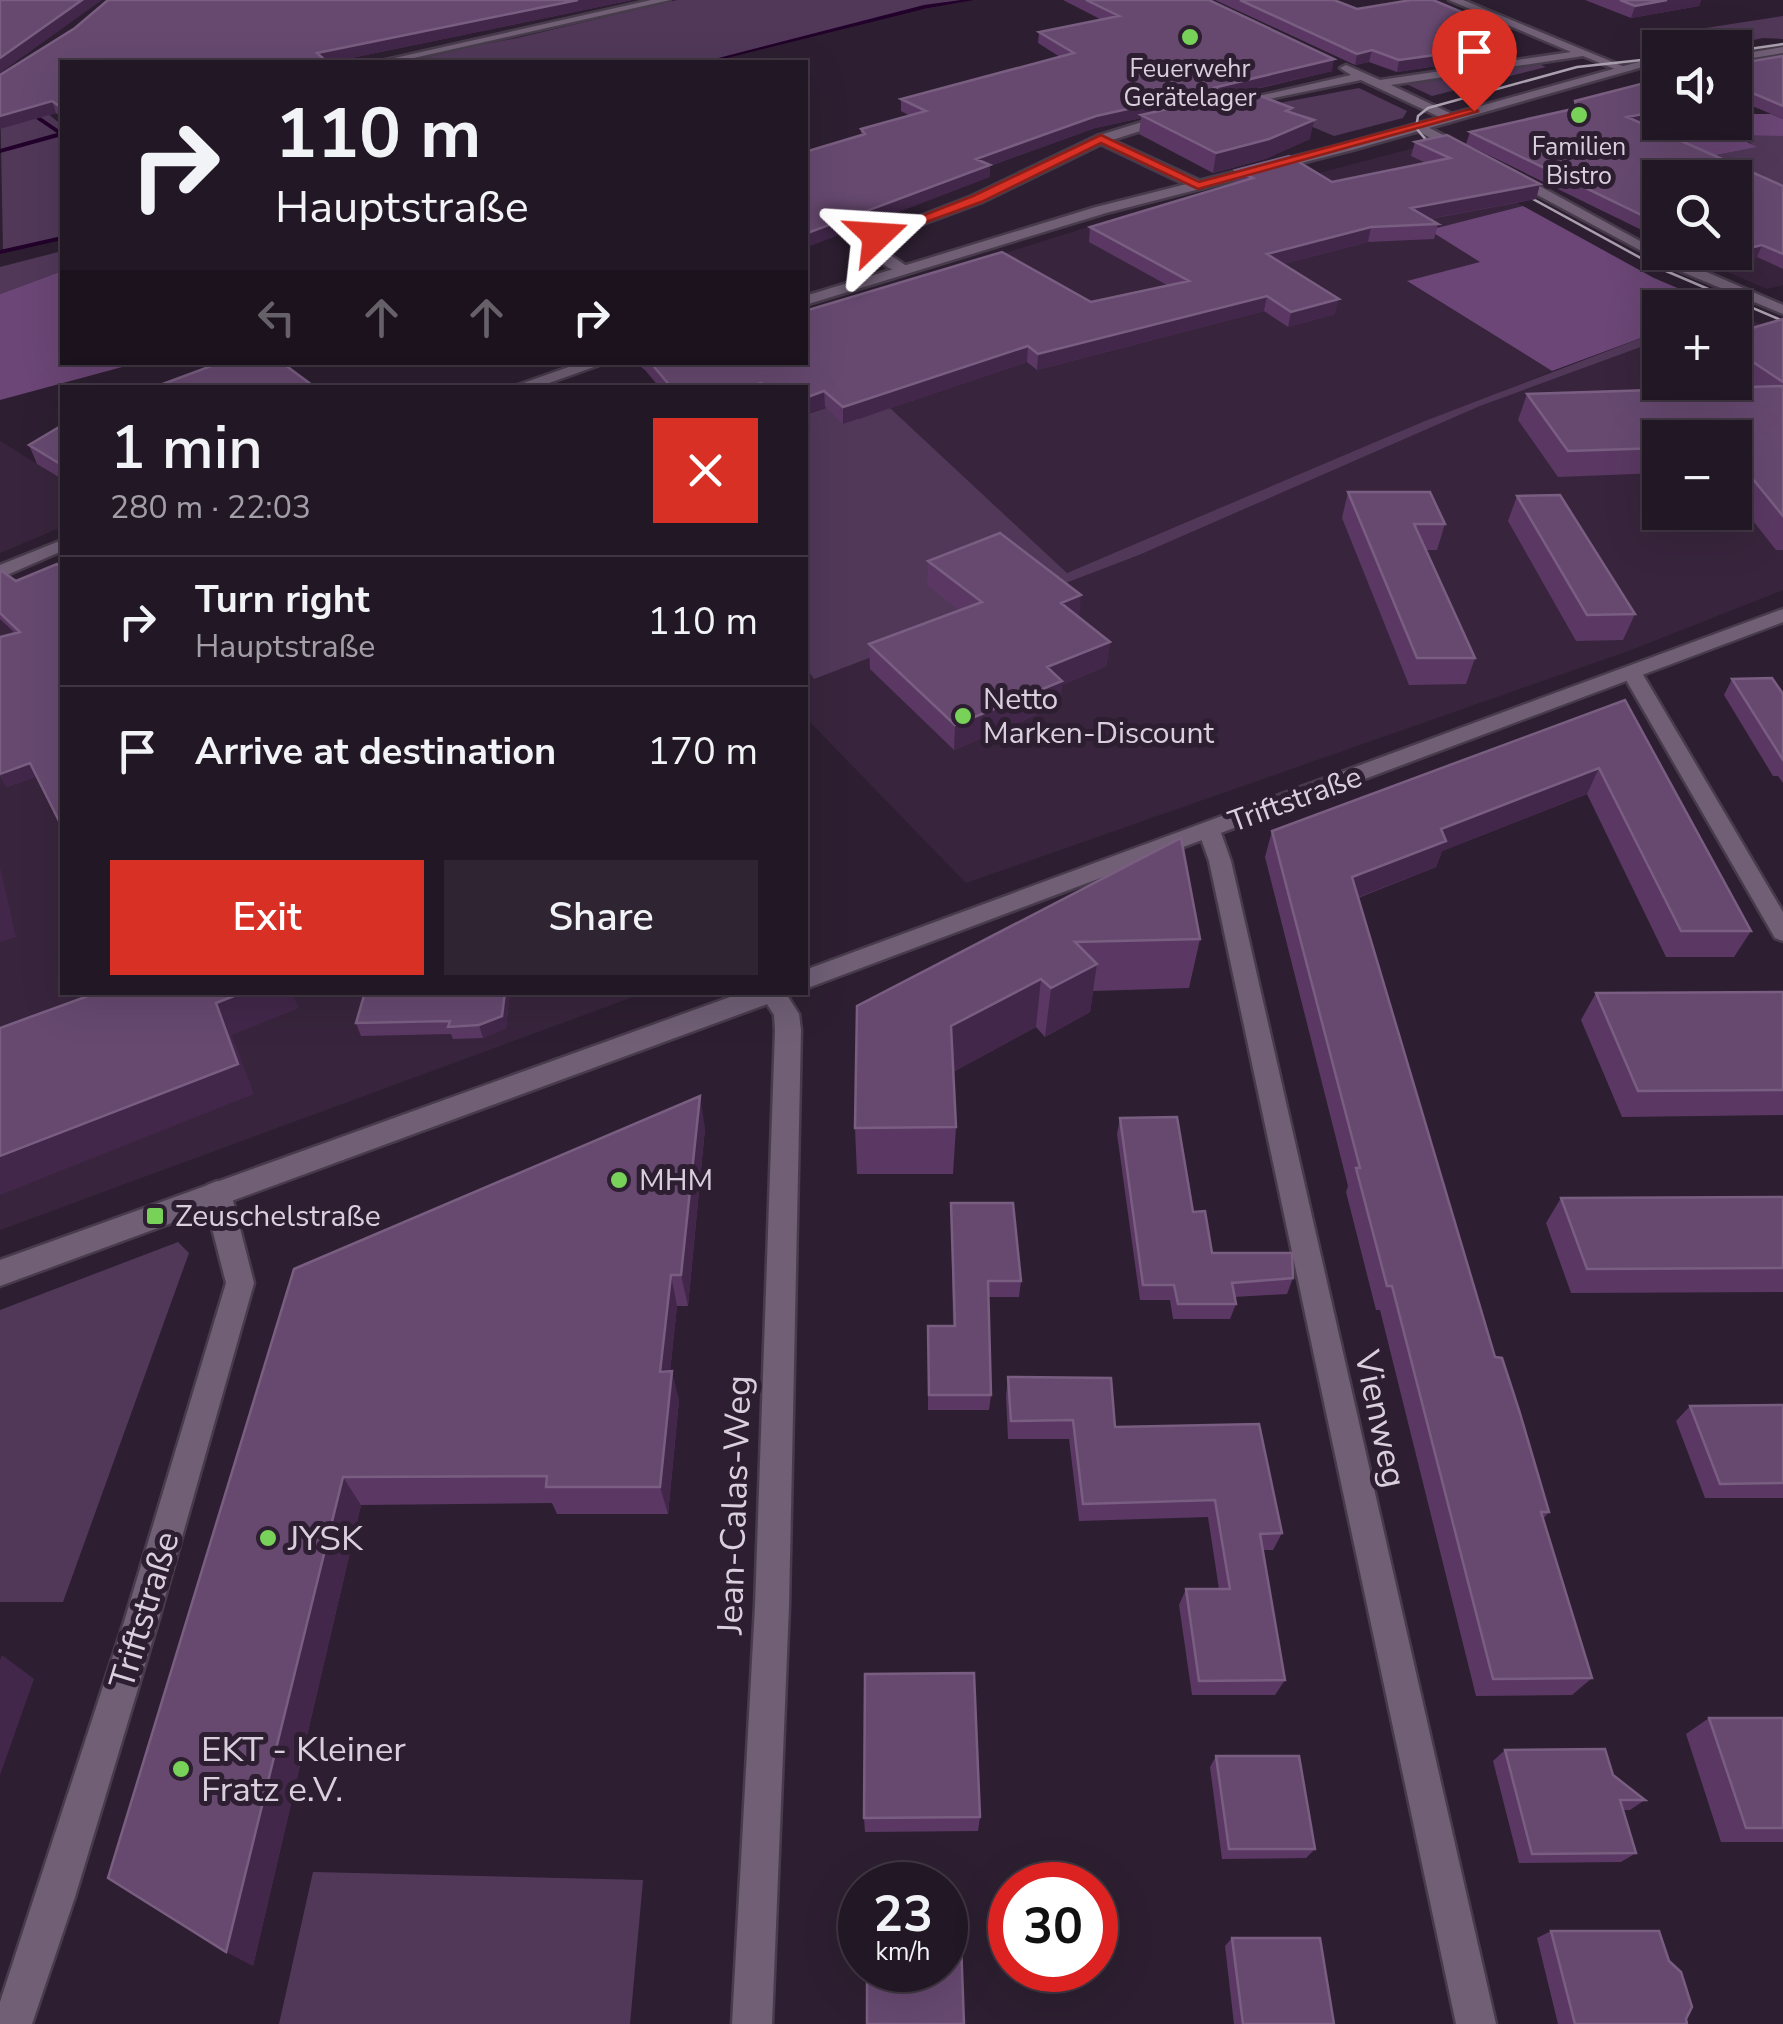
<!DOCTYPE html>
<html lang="en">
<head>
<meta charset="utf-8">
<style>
	:root { --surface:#221725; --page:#2e2432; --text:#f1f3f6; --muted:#a29fa7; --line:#3f3642; --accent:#d93025 }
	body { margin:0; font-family:"Nunito Sans",sans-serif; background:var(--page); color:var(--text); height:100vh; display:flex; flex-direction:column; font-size:38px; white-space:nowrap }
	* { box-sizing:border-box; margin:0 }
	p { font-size:32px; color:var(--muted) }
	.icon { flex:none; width:55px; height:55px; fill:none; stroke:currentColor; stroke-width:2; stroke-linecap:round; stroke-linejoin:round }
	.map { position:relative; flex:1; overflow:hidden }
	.details { position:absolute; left:60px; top:385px; width:748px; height:610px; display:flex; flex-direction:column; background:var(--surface); border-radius:0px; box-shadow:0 10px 40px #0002,0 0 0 2px var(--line) }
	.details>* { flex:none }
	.hud { position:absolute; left:60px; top:60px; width:748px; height:305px; border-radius:0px; box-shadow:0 10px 40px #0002,0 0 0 2px var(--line); background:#221725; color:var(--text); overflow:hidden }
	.buttons { position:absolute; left:1642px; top:30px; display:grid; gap:20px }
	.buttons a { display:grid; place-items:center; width:110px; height:110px; border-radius:0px; background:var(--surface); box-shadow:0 10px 40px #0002,0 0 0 2px var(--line); font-size:50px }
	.speed { position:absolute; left:838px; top:1862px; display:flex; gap:20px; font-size:50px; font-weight:700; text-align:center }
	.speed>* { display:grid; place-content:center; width:130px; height:130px; border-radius:50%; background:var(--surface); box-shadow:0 10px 40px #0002,0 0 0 2px var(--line); line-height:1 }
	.speed small { font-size:25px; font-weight:400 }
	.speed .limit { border:15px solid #d22; background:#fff; color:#111 }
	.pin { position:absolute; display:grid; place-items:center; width:85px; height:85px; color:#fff; margin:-102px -42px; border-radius:50% 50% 50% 0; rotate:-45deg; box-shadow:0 0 10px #0007 }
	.pin .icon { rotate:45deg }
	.me { position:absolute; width:110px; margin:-55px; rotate:70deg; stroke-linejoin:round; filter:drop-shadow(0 0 8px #0008) }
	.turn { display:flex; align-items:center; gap:35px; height:210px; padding:0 50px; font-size:45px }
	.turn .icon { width:130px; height:130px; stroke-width:2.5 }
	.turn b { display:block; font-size:70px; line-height:85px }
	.lanes { display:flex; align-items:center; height:95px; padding:0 50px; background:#0003; justify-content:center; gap:50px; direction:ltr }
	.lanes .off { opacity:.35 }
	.round { display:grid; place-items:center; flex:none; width:105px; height:105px; border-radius:0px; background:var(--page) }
	.summary { display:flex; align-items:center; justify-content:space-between; height:170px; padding:0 50px }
	h1 { font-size:60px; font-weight:600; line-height:75px }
	.primary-button { display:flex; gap:20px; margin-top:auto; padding:20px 50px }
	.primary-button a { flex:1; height:115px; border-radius:0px; background:var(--accent); color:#fff; font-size:40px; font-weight:600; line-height:115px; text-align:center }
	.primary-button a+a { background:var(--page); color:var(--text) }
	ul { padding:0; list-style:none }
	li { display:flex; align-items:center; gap:30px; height:130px; padding:0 50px; border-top:2px solid var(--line) }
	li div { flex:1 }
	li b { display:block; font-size:38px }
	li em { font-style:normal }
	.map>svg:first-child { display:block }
	.built { fill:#38253d; fill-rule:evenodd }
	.green { fill:#513859 }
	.forest { fill:#6b4676 }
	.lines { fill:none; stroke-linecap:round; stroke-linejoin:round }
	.stream { fill:#22012b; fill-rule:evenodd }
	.minor-casing { stroke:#483c4c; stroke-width:5 }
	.tertiary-casing { stroke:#483c4c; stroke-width:5 }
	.secondary-casing { stroke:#483c4c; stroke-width:5 }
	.minor { fill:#705f75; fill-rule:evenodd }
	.tertiary { fill:#705f75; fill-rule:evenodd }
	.secondary { fill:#705f75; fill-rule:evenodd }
	.tram { stroke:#aba0af; stroke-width:2.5 }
	.wall { fill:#5a3863 }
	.shaded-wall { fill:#42274a }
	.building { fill:#674970; stroke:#795e81; stroke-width:2.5 }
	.route { fill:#d93025; stroke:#8d1f18; stroke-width:2.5 }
	.poi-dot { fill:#78d158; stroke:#2d1f31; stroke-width:4 }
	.labels { text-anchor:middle; stroke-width:10; stroke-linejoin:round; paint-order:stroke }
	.far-poi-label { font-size:25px; fill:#dad0dd; stroke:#2d1f31 }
	.poi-label { font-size:30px; fill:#dad0dd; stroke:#2d1f31; text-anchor:start }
	.street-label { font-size:30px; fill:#dad0dd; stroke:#2d1f31 }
	.near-street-label { font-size:35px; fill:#dad0dd; stroke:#2d1f31 }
	.near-poi-label { font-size:35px; fill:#dad0dd; stroke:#2d1f31; text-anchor:start }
</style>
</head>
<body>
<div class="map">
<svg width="1783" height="2024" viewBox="0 0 1783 2024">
	<rect width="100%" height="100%" fill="#2d1f31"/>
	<path class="built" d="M1414,148L1523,206L1430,230L1482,262L1408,282L1552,371L1067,573L890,408L865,390L805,316L1123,216L1134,222Z
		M1735,252L1783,258V285L1767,289L1683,253Z
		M1735,313L1783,333V590L1631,650L966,883L805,717V666L815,678L1139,555L1480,406L1660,340V382H1735ZM1660,438H1735V512H1660Z
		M0,441L62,479V527L0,553Z
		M62,564V992L644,993L0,1230V591Z"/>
	<path class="green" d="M677,0H972L898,14L707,62H390L517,38Z
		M1783,16V39L1763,38L1723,46L1686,31Z
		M1536,63L1546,67L1432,96L1402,82Z
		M1359,88L1407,111L1403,118L1334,136L1263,106Z
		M0,93L29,99L62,125V238L3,251Z
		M1783,126V190L1707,157L1755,147L1741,135Z
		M62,251V271L0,294V267Z
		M1660,331V340L1480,406L1139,555L814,679L805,666V415L838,404L859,419L890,408L1067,573L1425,421Z
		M178,1242L189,1253L63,1602H0V1310Z
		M313,1872L643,1880L630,2024H279Z"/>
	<path class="forest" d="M1660,109V122H1735V114H1771L1783,119V136L1745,135L1750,139L1745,141L1757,147L1707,157L1605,114Z
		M1523,206L1654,278L1722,307L1660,308V331L1552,371L1407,281L1480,262L1429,230Z
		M62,271V362L137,363L0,400V294Z"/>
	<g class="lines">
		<path class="stream" d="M961,0H974L924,9L711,62H703L924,5Z
			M26,110H30L62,132V136L0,153V149L57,133L26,112Z
			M62,236V240L0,254V250Z"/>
		<defs>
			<path id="minor" d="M651,0H670L396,62H377Z
				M1449,0H1463L1632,70L1622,72L1583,56L1391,85L1454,115L1450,122L1361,80L1230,107L1224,104L1351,75L1340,68L1346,65L1380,80L1571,52Z
				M1171,113L1175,120L1112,140L1203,182V188H1193L1101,144L982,202L877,241L880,248L908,267V273C890,274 869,255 862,239L972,196L1097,136Z
				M1632,667L1642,673L1783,912V941L1775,938L1622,673Z
				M1209,822L1220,830L1231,861L1496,2024H1456L1209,861L1198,830Z
				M785,992L799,1014L801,1030L789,1606L772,2024H732L755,1606L775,1030L774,1015L760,993Z
				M217,1181L227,1185L231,1193L254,1283L158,1622L75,1897L32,2024H0V2002L124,1622L226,1283L203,1193L207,1185Z"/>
			<path id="tertiary" d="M1420,123L1470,149L1472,152L1462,155L1416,130Z
				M1506,172H1514L1660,252L1783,305V314L1675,269L1506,178Z"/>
			<path id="secondary" d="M1783,47V53L1735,61V55Z
				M1660,56V62L1352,150L1106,213L805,305V296L1096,207L1344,144Z
				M583,362H608L535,388H509Z
				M62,540V551L0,578V565Z
				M1783,609V622L805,989V970Z
				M744,992H784L781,999L0,1286V1260Z"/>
		</defs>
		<use href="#minor" class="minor-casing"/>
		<use href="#tertiary" class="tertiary-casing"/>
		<use href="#secondary" class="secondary-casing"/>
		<use href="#minor" class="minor"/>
		<use href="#tertiary" class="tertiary"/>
		<use href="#secondary" class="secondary"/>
		<path class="tram" d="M1735,51L1783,44
			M1448,153L1427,141L1416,128L1418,116L1428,108L1577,67L1660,58
			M1509,186L1659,268L1783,321"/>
	</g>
	<path class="wall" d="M108,0H632L332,62H62V118L56,113L0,129L75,28Z
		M1063,0H1209L1332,71L1231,95L1292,108L1291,113L1310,139L1265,159L1213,173L1139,134L1141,118L1095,128L990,166V177L861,135V129L910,116L901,111V99L1060,57L1038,43L1039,32L1102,20Z
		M1215,0H1334L1357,9L1488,23L1485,34L1457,40L1475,60L1397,72L1369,62L1355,65Z
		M1585,0H1701L1699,6L1631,18Z
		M1783,56V119L1750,105L1735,108Z
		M1575,101L1644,124L1783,186V269L1757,257L1749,259L1734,252L1735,178H1660V236L1656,237L1466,144L1470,132L1573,109Z
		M1415,142L1540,184L1536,199L1430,219L1438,224L1434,239L1368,242L1283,264L1335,314L1288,327L1264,311L1037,370L1027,362L843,424L805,388H660L645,370L634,362H805L1167,285L1089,242L1090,227L1234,184L1236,170L1332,182L1426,163L1411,156Z
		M1783,319V550H1776L1735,498V438H1660V473L1558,477L1518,420L1527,394L1743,388L1735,382V333Z
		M62,428V479L37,464L29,445Z
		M1348,492L1445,524L1437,550H1426L1475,658L1466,684L1409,685L1342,518Z
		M1517,496L1635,614L1623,640L1576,641L1508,521Z
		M928,561L1079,617L1110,642L1106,666L1062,685L1059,705L954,750L870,669L869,644L960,611L927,585Z
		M0,570L16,581L37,776L7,787L0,775V637L15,633L0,619Z
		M1732,679L1783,694V783L1778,776H1773L1724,695Z
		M1625,700L1751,931L1734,957H1666L1587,794L1442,851L1436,867L1358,898L1495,1357L1549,1512L1543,1519L1592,1678L1572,1695L1476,1696L1380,1310H1376L1346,1192L1348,1186L1265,857L1272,831Z
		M1181,838L1200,939L1189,988L1093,991L1090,1012L1045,1037L1036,1027L953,1072L956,1127L953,1174H857L855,1128Z
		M365,992H510L506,1028L483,1038L453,1039L451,1034L361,1036L356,1023Z
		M1783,992V1115L1622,1117L1581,1020L1596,993Z
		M1120,1118L1193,1212L1212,1253L1293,1278L1287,1294L1234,1297L1236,1304L1230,1319H1173L1170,1300H1140L1117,1134Z
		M705,1128L688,1306H677L670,1371L679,1400L668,1514H557L552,1503L361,1505L253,1966L294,1269Z
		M1783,1197V1292L1571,1293L1546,1223L1561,1198Z
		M951,1203L1021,1281L1019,1297H989L991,1395L989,1410H928V1326H953Z
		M1008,1377L1115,1427L1282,1533L1273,1550H1263L1285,1680L1275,1695H1192L1179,1605L1186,1589H1219L1208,1517L1079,1521L1069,1439H1008L1006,1396Z
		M1783,1405V1498H1705L1676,1421L1690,1406Z
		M1709,1718H1783V1842H1721L1686,1734Z
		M1505,1750L1613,1775L1645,1800L1630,1810H1623L1636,1853L1621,1862L1519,1863L1493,1761Z
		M1216,1756L1315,1849L1306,1858L1222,1859L1210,1767Z
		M980,1817L978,1831L865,1832L864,1818Z
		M1551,1931L1686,2019L1687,2024H1558L1537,1938Z
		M1232,1938L1334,2024H1234L1225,1946Z"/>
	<path class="shaded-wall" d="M82,0H102L0,73V58Z
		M578,0H632L332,62H319L317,53Z
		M1667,0H1701L1699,6L1631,18L1635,6Z
		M1488,23L1485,34L1437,43L1440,32Z
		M1478,49L1475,60L1397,72L1399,60Z
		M1372,50L1369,62L1355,65L1357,54Z
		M1334,59L1332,71L1141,115V118L1095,128L990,166V177L805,248V234L976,159L1096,116Z
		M1755,94L1750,105L1735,108V97Z
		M52,101L56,113L0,129V116Z
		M1660,111V121L1623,128L1627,117Z
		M1314,120L1310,139L1265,159L1213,173L1216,153Z
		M1540,184L1536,199L1407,223L1411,208Z
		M1371,227L1368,242L1264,269L1267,254Z
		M1762,245L1757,257L1749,259L1754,247Z
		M1267,296L1264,311L1037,370L1038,354Z
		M1339,299L1335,314L1288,327L1291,312Z
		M1028,346L1027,362L843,424V407Z
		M761,383V388H743Z
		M824,391L825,408L805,415V398Z
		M1081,595L1079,620L1061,603Z
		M1110,642L1106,666L1062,685L1059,705L954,750L955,725L1047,667Z
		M30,763L37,776L7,787L0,774Z
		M1599,768L1587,794L1442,851L1436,867L1343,903L1352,877L1441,829Z
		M0,867L16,937L0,942Z
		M1097,964L1090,1012L1045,1037L1051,988Z
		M1041,979L1036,1027L949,1074L951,1026Z
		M244,992H291L299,1008L232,1035L254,1094L0,1195V1156L216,1003Z
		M505,992H510L506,1028L483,1038L479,1025Z
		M700,1096L705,1128L688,1306L681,1275Z
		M671,1275L677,1306L667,1401L660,1372Z
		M672,1371L679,1400L668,1514L660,1487Z
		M343,1477L361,1505L253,1966L226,1952Z
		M2,1655L34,1679L0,1775V1660Z"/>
	<path class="building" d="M0,0H82L0,58Z
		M108,0H578L317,53L327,62H62V108L52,101L0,116V75L75,28Z
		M1086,0H1209L1334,59L1213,88L1218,89L1096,116L976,159L990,165L805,234V152L865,134L861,129L926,111L901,99L1074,53L1039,32L1119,16Z
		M1240,0H1334L1357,9L1411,0H1433L1488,23L1440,32L1478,49L1399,60L1372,50L1357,54Z
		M1620,0H1667L1635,6Z
		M1783,56V106L1755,94L1735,97V64Z
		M1660,79V111L1627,117L1783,186V254L1762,245L1754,247L1735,238V178H1660V224L1470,132L1577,108L1575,101Z
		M1247,91L1292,108L1286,111L1314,120L1269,139L1216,153L1141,115Z
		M1447,135L1540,184L1411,208L1438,224L1371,227L1267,254L1339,299L1291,312L1267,296L1038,354L1028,346L843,407L824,391L805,398V388H768L761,383L743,388H672L650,362H805V311L1002,252L1091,302L1189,281L1090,227L1253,178L1236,170L1289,156L1332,182L1450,158L1415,142Z
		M1783,319V382L1735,350V333Z
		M222,362H281L312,385L305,388H152Z
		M1783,386V516L1735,457V438H1660V448L1568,451L1527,394Z
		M59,427L62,428V465L29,445Z
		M1348,492H1430L1445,524H1414L1475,658H1417Z
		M1560,495L1635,614L1587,615L1517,496Z
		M1000,533L1081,595L1061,603L1110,642L1047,667L1062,681L955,725L869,644L982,602L928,561Z
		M57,564L62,568V827L30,763L0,774V637L20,632L0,613V570L16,581Z
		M1772,678L1783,694V760L1732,679Z
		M1625,700L1751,931H1681L1599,768L1441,829L1446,841L1352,877L1495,1357L1502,1358L1519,1410L1549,1512H1541L1592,1678L1493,1679L1392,1286H1387L1356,1168H1360L1272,831Z
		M1181,838L1200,939L1075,942L1097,964L1051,988L1041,979L951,1026L956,1127L855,1128L857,1006Z
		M99,992H244L216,1003L238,1064L0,1156V1028Z
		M365,992H505L502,1016L479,1025L448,1027L450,1021L356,1023Z
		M1783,992V1090L1638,1091L1596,993Z
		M700,1096L681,1275H671L660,1372L672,1371L660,1487H546L547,1476L343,1477L226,1952L108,1878L294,1269Z
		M1177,1117L1193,1212L1205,1211L1212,1253H1292L1293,1278L1232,1283L1236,1304H1178L1174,1285H1143L1120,1118Z
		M1783,1197V1268L1587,1269L1561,1198Z
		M951,1203H1013L1021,1281H988L991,1395H929L928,1326H955Z
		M1008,1377L1111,1378L1115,1427L1259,1424L1282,1533L1260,1534L1285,1680L1199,1681L1186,1589H1230L1215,1500L1083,1504L1073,1420L1011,1421Z
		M1783,1405V1483L1720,1484L1690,1406Z
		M974,1673L980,1817L864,1818L865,1674Z
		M1709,1718H1783V1828H1746Z
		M1605,1749L1613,1775L1645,1800H1620L1636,1853L1532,1854L1505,1750Z
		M1216,1756H1299L1315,1849H1229Z
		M945,1915H960L964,2024H867V1970H945Z
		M1551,1931H1659L1669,1961L1681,1972L1692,2007L1686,2019L1687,2024H1575Z
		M1232,1938H1320L1334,2024H1243Z"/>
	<path class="route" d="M1470,109L1479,111L1198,189L1101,143L981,202L882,238L871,236L973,196L1101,135L1199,182Z"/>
	<g class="poi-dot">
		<circle cx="1190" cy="37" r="10"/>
		<circle cx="1579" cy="115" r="10"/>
		<circle cx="963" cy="716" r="10"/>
		<circle cx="619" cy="1180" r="10"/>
		<rect x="145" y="1206" width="20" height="20" rx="5"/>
		<circle cx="268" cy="1538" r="10"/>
		<circle cx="181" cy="1769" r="10"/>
	</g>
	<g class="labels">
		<g class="far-poi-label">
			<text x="1190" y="77">Feuerwehr<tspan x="1190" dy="29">Gerätelager</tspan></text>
			<text x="1579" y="155">Familien<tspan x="1579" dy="29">Bistro</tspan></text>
		</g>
		<g class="poi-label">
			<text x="983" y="709">Netto<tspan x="983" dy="34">Marken-Discount</tspan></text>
			<text x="639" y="1190">MHM</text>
			<text x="175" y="1226">Zeuschelstraße</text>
		</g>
		<g class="street-label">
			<text transform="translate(1295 799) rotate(-20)" y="10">Triftstraße</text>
		</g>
		<g class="near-street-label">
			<text transform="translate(1381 1419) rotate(78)" y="12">Vienweg</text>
			<text transform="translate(734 1505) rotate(-88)" y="12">Jean-Calas-Weg</text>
			<text transform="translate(144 1610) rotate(-73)" y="12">Triftstraße</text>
		</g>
		<g class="near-poi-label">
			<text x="288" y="1550">JYSK</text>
			<text x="201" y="1761">EKT - Kleiner<tspan x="201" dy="40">Fratz e.V.</tspan></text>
		</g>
	</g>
</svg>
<div class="buttons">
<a><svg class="icon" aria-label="sound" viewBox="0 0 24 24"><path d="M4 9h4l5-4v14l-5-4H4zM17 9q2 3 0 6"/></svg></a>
<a><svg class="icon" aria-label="search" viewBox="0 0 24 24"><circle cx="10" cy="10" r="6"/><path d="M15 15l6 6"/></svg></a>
<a>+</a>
<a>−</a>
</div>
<div class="speed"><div>23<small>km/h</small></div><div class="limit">30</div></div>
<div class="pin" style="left:1474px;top:111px;background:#d93025"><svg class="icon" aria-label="arrive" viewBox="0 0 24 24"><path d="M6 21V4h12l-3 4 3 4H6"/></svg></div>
<svg class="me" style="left:877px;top:236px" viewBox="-20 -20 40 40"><path d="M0-17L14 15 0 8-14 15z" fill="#d93025" stroke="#fff" stroke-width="4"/></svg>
<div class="hud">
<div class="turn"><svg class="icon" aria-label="right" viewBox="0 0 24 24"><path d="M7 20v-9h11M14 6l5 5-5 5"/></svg><div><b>110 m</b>Hauptstraße</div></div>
<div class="lanes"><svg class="icon off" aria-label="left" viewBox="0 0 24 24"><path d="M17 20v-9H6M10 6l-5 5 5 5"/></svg><svg class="icon off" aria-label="ahead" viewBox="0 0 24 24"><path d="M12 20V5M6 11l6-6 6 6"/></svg><svg class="icon off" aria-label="ahead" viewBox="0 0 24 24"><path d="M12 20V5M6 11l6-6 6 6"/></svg><svg class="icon" aria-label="right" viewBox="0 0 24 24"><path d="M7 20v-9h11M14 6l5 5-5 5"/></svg></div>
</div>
<section class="details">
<div class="summary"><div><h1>1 min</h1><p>280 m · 22:03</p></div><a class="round" style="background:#d93025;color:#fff"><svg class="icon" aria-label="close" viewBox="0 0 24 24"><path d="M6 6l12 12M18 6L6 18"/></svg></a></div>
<ul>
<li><svg class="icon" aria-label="right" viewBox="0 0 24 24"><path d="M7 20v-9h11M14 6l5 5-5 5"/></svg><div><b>Turn right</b><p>Hauptstraße</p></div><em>110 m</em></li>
<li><svg class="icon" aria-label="arrive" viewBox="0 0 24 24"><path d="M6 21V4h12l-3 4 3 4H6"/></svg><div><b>Arrive at destination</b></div><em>170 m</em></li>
</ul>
<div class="primary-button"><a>Exit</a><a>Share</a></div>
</section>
</div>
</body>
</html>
